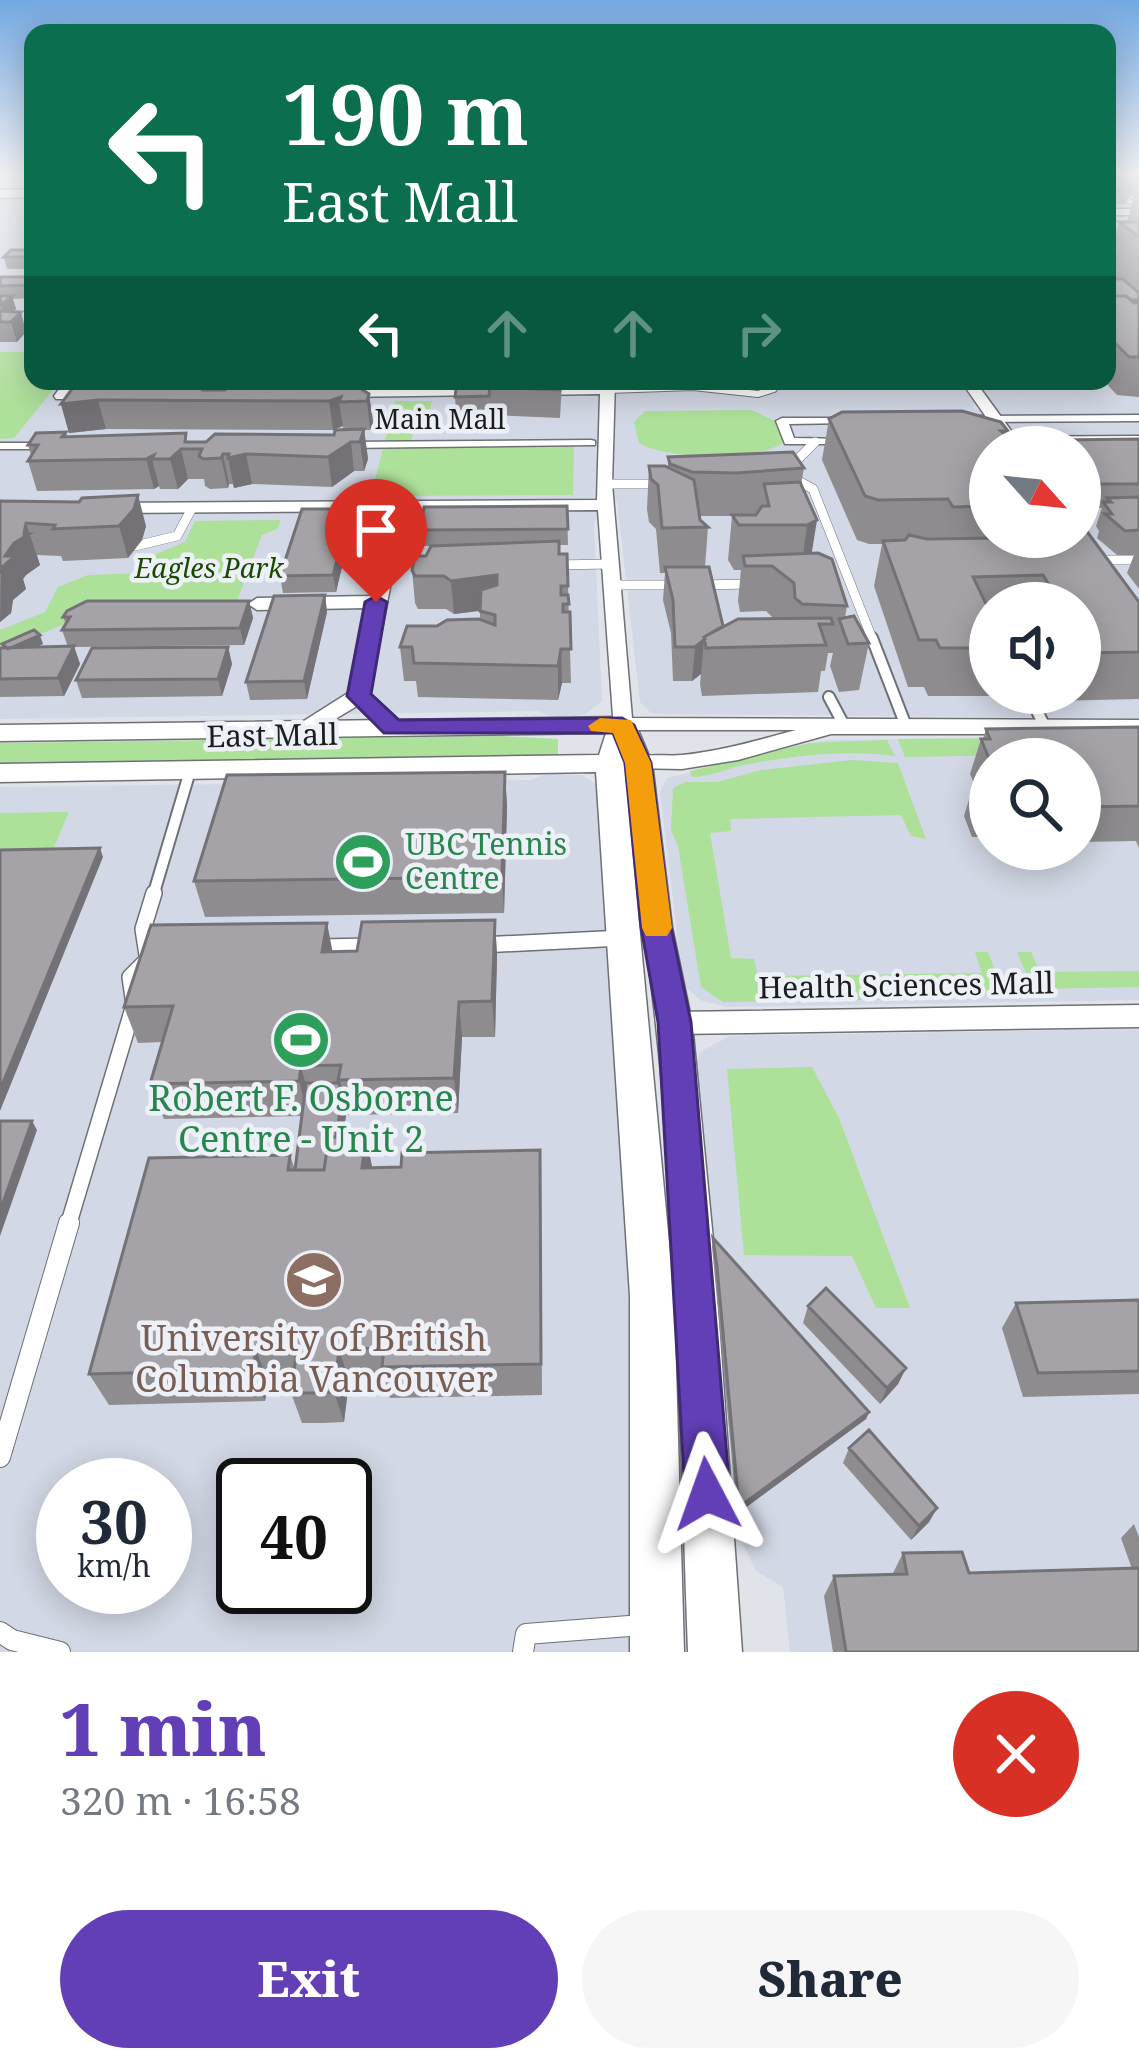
<!DOCTYPE html>
<html lang="en">
<head>
<meta charset="utf-8">
<style>
	:root { --surface:#fff; --page:#f6f6f7; --text:#1f2937; --muted:#747a83; --accent:#623fb7 }
	body { margin:0; font-family:"Noto Serif",serif; background:var(--page); color:var(--text); height:100vh; display:flex; flex-direction:column; font-size:45px; white-space:nowrap }
	* { box-sizing:border-box; margin:0 }
	p { font-size:39px; color:var(--muted) }
	.icon { flex:none; width:66px; height:66px; fill:none; stroke:currentColor; stroke-width:2; stroke-linecap:round; stroke-linejoin:round }
	.map { position:relative; height:1652px; overflow:hidden }
	.details { display:flex; flex-direction:column; background:var(--surface); flex:1 }
	.details>* { flex:none }
	.top-card { position:absolute; left:24px; top:24px; width:1092px; height:366px; border-radius:24px; box-shadow:0 6px 30px #0003; background:#0b6e4f; color:#fff; overflow:hidden }
	.needle { width:78px; rotate:117deg }
	.controls { position:absolute; left:969px; top:426px; display:grid; gap:24px }
	.controls a { display:grid; place-items:center; width:132px; height:132px; border-radius:50%; background:var(--surface); box-shadow:0 6px 30px #0003; font-size:60px }
	.speed { position:absolute; left:36px; top:1458px; display:flex; gap:24px; font-size:60px; font-weight:700; text-align:center }
	.speed>* { display:grid; place-content:center; width:156px; height:156px; border-radius:50%; background:var(--surface); box-shadow:0 6px 30px #0003; line-height:1 }
	.speed small { font-size:30px; font-weight:400 }
	.speed .limit { border:6px solid #111; border-radius:18px; background:#fff; color:#111 }
	.pin { position:absolute; display:grid; place-items:center; width:102px; height:102px; color:#fff; margin:-123px -51px; border-radius:50% 50% 50% 0; rotate:-45deg; box-shadow:0 0 12px #0007 }
	.pin .icon { rotate:45deg }
	.me { position:absolute; width:132px; margin:-66px; rotate:356deg; stroke-linejoin:round; filter:drop-shadow(0 0 9px #0008) }
	.turn { display:flex; align-items:center; gap:42px; height:252px; padding:0 60px; font-size:54px }
	.turn .icon { width:156px; height:156px; stroke-width:2.5 }
	.turn b { display:block; font-size:84px; line-height:102px }
	.lanes { display:flex; align-items:center; height:114px; padding:0 60px; background:#0003; justify-content:center; gap:60px; direction:ltr }
	.lanes .off { opacity:.35 }
	.round { display:grid; place-items:center; flex:none; width:126px; height:126px; border-radius:63px; background:var(--page) }
	.headline { display:flex; align-items:center; justify-content:space-between; height:204px; padding:0 60px }
	h1 { font-size:72px; font-weight:800; line-height:90px; color:var(--accent) }
	.primary-button { display:flex; gap:24px; margin-top:auto; padding:24px 60px }
	.primary-button a { flex:1; height:138px; border-radius:72px; background:var(--accent); color:#fff; font-size:48px; font-weight:800; line-height:138px; text-align:center }
	.primary-button a+a { background:var(--page); color:var(--text) }
	.map>svg:first-child { display:block }
	.built { fill:#d2d8e5; fill-rule:evenodd }
	.green { fill:#ade099 }
	.lines { fill:none; stroke-linecap:round; stroke-linejoin:round }
	.service-far5-casing { stroke:#6e7076; stroke-width:6 }
	.service-far4-casing { stroke:#6e7076; stroke-width:8 }
	.service-far3-casing { stroke:#6e7076; stroke-width:10 }
	.service-far2-casing { stroke:#6e7076; stroke-width:14 }
	.service-far1-casing { stroke:#6e7076; stroke-width:18 }
	.service-casing { stroke:#6e7076; stroke-width:22 }
	.pedestrian-casing { stroke:#6e7076; stroke-width:3 }
	.minor-casing { stroke:#6e7076; stroke-width:3 }
	.tertiary-casing { stroke:#6e7076; stroke-width:3 }
	.service-far5 { stroke:#fff; stroke-width:4.5 }
	.service-far4 { stroke:#fff; stroke-width:6 }
	.service-far3 { stroke:#fff; stroke-width:9 }
	.service-far2 { stroke:#fff; stroke-width:10 }
	.service-far1 { stroke:#fff; stroke-width:15 }
	.service { stroke:#fff; stroke-width:20 }
	.pedestrian { fill:#fff; fill-rule:evenodd }
	.minor { fill:#fff; fill-rule:evenodd }
	.tertiary { fill:#fff; fill-rule:evenodd }
	.wall { fill:#8f8c90; fill-rule:evenodd }
	.shaded-wall { fill:#747276 }
	.building { fill:#a6a3a8; stroke:#747276; stroke-width:3 }
	.route { fill:#623fb7; stroke:#402977; stroke-width:3 }
	.slow { fill:#f59e0b }
	.labels { text-anchor:middle; stroke-width:9; stroke-linejoin:round; paint-order:stroke }
	.far-street-label { font-size:27px; fill:#1c1d1f; stroke:#edf1f7 }
	.far-park-label { font-size:27px; font-style:italic; fill:#1b4900; stroke:#edf1f7 }
	.street-label { font-size:30px; fill:#1c1d1f; stroke:#edf1f7 }
	.leisure-label { font-size:30px; fill:#27864d; stroke:#edf1f7; text-anchor:start }
	.near-leisure-label { font-size:36px; fill:#27864d; stroke:#edf1f7 }
	.near-education-label { font-size:36px; fill:#785e54; stroke:#edf1f7 }
</style>
</head>
<body>
<div class="map">
<svg width="1139" height="1652" viewBox="0 0 1139 1652">
	<rect width="100%" height="100%" fill="#e0e3e9"/>
	<path class="built" d="M33,195V381H959L975,404L972,408L980,411L1005,447H990V537L1139,636V718L652,714L640,702L617,501L594,522L602,701L584,715L555,718L538,711L0,719V197ZM990,603H1080V693H990Z
		M1139,264V603L1080,522V447H1025L977,381H1107Z
		M1139,736V1000L728,1007L702,1001L687,988L682,975L660,792L667,778L825,740ZM990,759H1080V849H990Z
		M547,774L582,775L597,785L621,1075L640,1652H0V787L531,780ZM63,1485H165V1587H63ZM243,1485H345V1587H243Z
		M1139,1029V1652H790L783,1587L756,1571L740,1538L694,1073L700,1052L730,1036Z"/>
	<path class="green" d="M0,352H33V381H60L14,438L0,439Z
		M395,401H432L425,431L413,432L410,448L574,447L573,495L371,496Z
		M751,410L778,422L785,441C762,462 666,460 639,443L634,422L645,411Z
		M281,520L277,529L262,535L235,606L98,610L0,651V630L45,612L58,587L88,575L142,573L154,555L185,542L195,521Z
		M499,736L558,739V756L0,764V743Z
		M1139,737L1138,753L905,757L898,739Z
		M887,740L895,756C847,749 787,756 739,766C723,770 709,777 692,777L690,771L809,743Z
		M852,760L898,763L926,839L911,836L901,815L730,819L731,831L710,833L731,958L754,959L758,976L982,973L975,952H988L1003,990L948,991L924,999L723,1002L701,987L678,846L671,830L673,788L685,782H717L761,770Z
		M69,812L49,859L0,860V813Z
		M1017,952H1031L1040,972L1139,971V987L1033,989Z
		M812,1067L839,1118L910,1308H876L852,1256L744,1255L727,1069Z"/>
	<g class="lines">
		<defs>
			<path id="service-far5" d="M1107,184L1139,208"/>
			<path id="service-far4" d="M608,390L693,387L758,394L774,389L775,381"/>
			<path id="service-far3" d="M788,469L815,442
				M791,477L813,489L873,641
				M604,484H663
				M135,546L177,536L192,508
				M1097,560H1139
				M553,565L612,564
				M613,585H679
				M699,585L751,584"/>
			<path id="service-far2" d="M872,638L906,726
				M1028,693L1045,727
				M829,697L845,727
				M153,896L190,771"/>
			<path id="service-far1" d="M482,945L623,938
				M320,947L372,946
				M147,955L143,929L154,893
				M68,1226L134,1005L130,977L151,956"/>
			<path id="service" d="M0,1457L69,1223
				M0,1632L12,1640L60,1652
				M523,1652L526,1634L642,1625"/>
			<path id="pedestrian" d="M1139,415V421L979,422L973,419L979,416Z
				M849,418L855,421L853,423L789,424L794,438L850,439V443L846,444H785L776,421L782,418Z
				M1139,436V442L994,443L988,440L994,437Z
				M591,440L595,441V445L344,448L338,445L344,442Z
				M0,443H53L59,446L53,449H0Z"/>
			<path id="minor" d="M1107,209H1139V215H1107Z
				M65,381H79L66,399H56L54,396Z
				M601,381H615L612,484L632,718L1139,720V734H831L738,760L682,769L630,768L627,763C641,751 664,757 682,755C721,751 759,740 796,730H614L598,510L405,511L369,695L404,728L393,735L385,733L357,706L307,736L299,734L296,729L299,724L348,693L367,608L257,610L248,604L257,598L370,596L388,511L110,513L102,508L110,503L597,500L600,394L531,395L524,391L531,387L601,386Z
				M961,381H975L1023,447H1007Z
				M484,388L489,389V395L339,397L332,393L339,389Z
				M1139,1005V1027L674,1034L664,1031L660,1023L664,1015L674,1012Z"/>
			<path id="tertiary" d="M33,189V197L0,198V190Z
				M622,717L636,725L652,763L672,927L692,1023L714,1250L742,1652H688C680,1444 679,1232 656,1025C649,955 636,887 629,817L674,1296L684,1652H630V1296L596,772L0,782V764L599,755L606,733L0,741V725Z"/>
		</defs>
		<use href="#service-far5" class="service-far5-casing"/>
		<use href="#service-far4" class="service-far4-casing"/>
		<use href="#service-far3" class="service-far3-casing"/>
		<use href="#service-far2" class="service-far2-casing"/>
		<use href="#service-far1" class="service-far1-casing"/>
		<use href="#service" class="service-casing"/>
		<use href="#pedestrian" class="pedestrian-casing"/>
		<use href="#minor" class="minor-casing"/>
		<use href="#tertiary" class="tertiary-casing"/>
		<use href="#service-far5" class="service-far5"/>
		<use href="#service-far4" class="service-far4"/>
		<use href="#service-far3" class="service-far3"/>
		<use href="#service-far2" class="service-far2"/>
		<use href="#service-far1" class="service-far1"/>
		<use href="#service" class="service"/>
		<use href="#pedestrian" class="pedestrian"/>
		<use href="#minor" class="minor"/>
		<use href="#tertiary" class="tertiary"/>
	</g>
	<path class="wall" d="M1107,173H1139V397L1117,395L1104,381H1107V260L1119,222H1127L1134,196L1129,195L1126,204H1107Z
		M33,250V269H7L4,257Z
		M0,277H33V298L13,299L16,309L12,312L26,332L17,342H0Z
		M207,381L209,390L369,394L373,422L370,430H364L368,459L364,471H354L332,487L252,484L234,488L233,484H229L228,488L210,489L205,486L204,479H188L178,489H160L159,486L154,489L37,491L28,461L31,455L28,445L66,432L67,437L188,442L334,435L343,430V426L333,430L106,429L69,433L61,404Z
		M457,381H562L560,418L491,415L490,425H457L455,397Z
		M1030,381H1096L1093,389L1037,390Z
		M829,419L1008,431L1006,436L990,447V537H1080L1139,652V699L1050,701L1045,693H1080V603H990V693H1020L1019,696H928L924,687H908L874,586L882,544H869L857,540L822,460Z
		M1139,439V589L1127,573L1134,555H1117L1097,538L1099,531L1096,526L1102,508H1087L1080,499V447H1057L1059,440Z
		M668,457L804,468L801,485L811,554L847,606L845,618L869,643L859,690L839,692L830,666L833,653H828L825,671H821L818,692L702,696L700,684L701,674L692,681H673L671,633L663,600L665,573H660L656,529L649,522L647,509L649,466L668,467ZM699,516H732L728,560L734,570H741L738,601L740,612L766,611L774,619L722,627L705,567L708,527L700,520Z
		M0,501L146,526L142,540L128,558L63,561L61,556L37,555L40,565L26,575L23,579L26,589L13,600L11,613L0,622Z
		M567,506L568,545H559V554H567L571,683H562L558,700L418,697L416,681H404L400,647L437,626L480,620V611L454,614L446,609H418L415,603L412,570L426,556L430,546H422L421,530Z
		M350,509L352,525L336,592L283,593L280,576Z
		M325,595L327,612L307,699L250,700L246,682Z
		M249,601L253,618L244,645L74,647L80,664L64,696L0,697V648H3L2,644H43L35,647H68L62,630L66,624L63,617Z
		M228,647L232,664L222,696L82,698L76,680Z
		M1139,727V848L1136,841L1080,842V759H990V837H972L964,816L974,783L970,774L981,739H983L986,729Z
		M505,772L507,807L504,913L205,917L194,881Z
		M495,920L497,956L495,1037H462L458,1113L346,1115L343,1137H366L372,1168L541,1185L542,1395L390,1398L385,1380L349,1381L344,1422L323,1423H302L291,1393L292,1381H268L265,1401L109,1405L89,1374L290,1155L295,1170L302,1116L164,1119L150,1084L162,1042L138,1043L124,1007L333,951H357Z
		M713,1238L869,1412L866,1419L737,1514L712,1247Z
		M1139,1300V1394L1023,1397L1002,1328L1016,1303Z
		M808,1306L906,1368L898,1384L880,1404L803,1323Z
		M849,1448L937,1508L929,1522L911,1540L843,1463Z
		M1134,1524L1139,1537V1652H833L824,1596L834,1576L892,1575L903,1553L969,1573L1132,1569L1121,1538Z"/>
	<path class="shaded-wall" d="M12,296L16,309L5,318L1,305Z
		M21,312L26,332L17,342L11,322Z
		M369,394L373,422L370,430L367,401Z
		M341,397L339,402L343,426L333,430L329,401Z
		M98,400L106,429L69,433L61,404Z
		M364,429L368,459L364,471L360,442Z
		M351,442L354,471L332,487L328,457Z
		M181,449L188,479L178,489L170,459Z
		M223,454L229,484L228,488L221,458Z
		M246,454L252,484L234,488L228,458Z
		M154,455L152,459L159,486L154,489L146,459Z
		M138,495L146,526L142,540L128,558L119,526Z
		M350,509L352,525L336,592L333,575Z
		M817,520L810,564L801,570L807,525Z
		M26,523L40,565L26,575L23,579L26,589L13,600L11,613L0,622L1,568L14,543L24,534Z
		M497,575L499,608L454,614L451,581Z
		M325,595L327,612L307,699L304,681Z
		M249,601L253,618L244,645L240,628Z
		M40,635L43,644L11,658L8,649Z
		M704,640L701,674L692,681L695,647Z
		M74,646L80,664L64,696L58,678Z
		M228,647L232,664L222,696L218,679Z
		M561,649L562,683L558,700V666Z
		M505,772L507,807L504,913L502,877Z
		M100,848L103,857L0,1111V1090Z
		M495,920L497,956L495,1037L492,1001Z
		M327,923L334,959L322,952Z
		M459,1002L462,1037L458,1113L454,1078Z
		M301,1066L310,1101L308,1116L299,1081Z
		M342,1097L346,1115L333,1204L328,1186Z
		M32,1121L37,1130L0,1236V1211Z
		M366,1137L373,1171L362,1168Z
		M339,1349L349,1381L344,1422L334,1392Z
		M256,1350L268,1381L265,1401L252,1370Z
		M906,1368L898,1384L880,1404L887,1388Z
		M869,1412L866,1419L737,1514L739,1507Z
		M937,1508L929,1522L911,1540L919,1526Z"/>
	<path class="building" d="M1107,173H1110L1131,188H1107Z
		M1125,173H1139V180L1132,179Z
		M1119,222H1139V237Z
		M11,250H33V257H4Z
		M0,277H33V285L0,286Z
		M1107,279H1123L1139,293V300H1131L1126,296H1107Z
		M0,296H12L1,305Z
		M1107,296H1126L1134,303H1139V357H1129L1107,335Z
		M0,311L21,312L11,322H0Z
		M109,381H207L203,390H225L229,381H349L369,394L367,401L339,402L341,397L329,401L98,400L61,404L77,382Z
		M457,381H561L560,390L490,387L489,396L455,397Z
		M962,411L1001,422L1008,431H1001L1021,447H990V506L953,507L948,499L878,500L865,496L829,419L842,412Z
		M364,429L360,442H351L328,457L246,454L228,458L229,454H223L221,458L203,459L199,456L202,449H181L170,459H152L154,455L146,459L28,461L38,445H28L36,433L66,432L62,437L186,433L185,442H206L215,434L334,435L335,430Z
		M1139,439V484H1094L1080,467V447H1064L1059,440Z
		M793,452L804,468L736,473L692,472L670,464L668,457Z
		M649,466H665L694,480L700,520L708,527L662,528L658,485L651,479Z
		M800,482L817,520L807,525H739L732,515H756L762,506H769L764,484Z
		M138,495L134,509L119,526L53,529L55,525L26,523L24,534H29L14,543L5,556H15L1,568L0,574V501L79,502L82,498Z
		M1139,497V530L1125,531L1105,514H1112L1103,502H1111L1107,498Z
		M567,506L568,529L421,530L424,507Z
		M302,509H350L333,575L280,576Z
		M1080,522L1139,602V652L1080,653V603H1060L1043,575L973,577L990,612V648H940L936,640H919L883,541L905,540L909,535L927,539L1080,537Z
		M559,541V554H567L568,586H561V595H568L569,604H563V612H570L571,649H561L558,666L414,663L412,647H400L407,626H437L447,620L479,619L495,625V615L480,611L481,590L497,585V575L451,581L444,576H415L412,570L415,556H426L431,546Z
		M818,553L832,559L847,606L802,604L795,598L794,583L772,566H745L743,556Z
		M665,567H709L723,626L704,637L705,639L695,647H675L673,600Z
		M325,595L304,681L246,682L274,596Z
		M87,601H249L240,628L62,630L70,617H63L67,611Z
		M854,616L869,643L848,644L839,619Z
		M831,618L833,624H819L826,645L706,648L704,637L738,619Z
		M34,630L40,635L8,649L2,644Z
		M74,646L58,678L0,679V648Z
		M228,647L218,679L76,680L92,648Z
		M1139,727V806L1080,807V759H990V761L981,739H990L986,729Z
		M505,772L502,877L194,881L227,775Z
		M975,781H990V801L983,802Z
		M100,848L0,1090V850Z
		M495,920L492,1001L459,1002L454,1078L338,1080L341,1065L301,1066L299,1081L150,1084L173,1006L124,1007L151,925L327,923L322,952L357,951L362,922Z
		M306,1083H339L342,1097L336,1137H329L324,1170H295Z
		M0,1121H32L0,1211Z
		M329,1137H366L362,1168L401,1167L402,1153L540,1150L541,1364L382,1367L384,1348L339,1349L334,1392L313,1393H291L297,1349L256,1350L252,1370L89,1374L149,1158L290,1155L288,1170H324Z
		M713,1238L869,1412L739,1507L717,1267Z
		M826,1288L906,1368L887,1388L808,1306Z
		M1139,1300V1371L1038,1373L1016,1303Z
		M869,1430L937,1508L919,1526L849,1448Z
		M962,1552L969,1573L1139,1568V1652H846L834,1576L907,1574L903,1553Z"/>
	<linearGradient id="sky" x2="0" y2="1"><stop stop-color="#73a8e1"/><stop offset="0.43" stop-color="#f1f2f5"/><stop offset="1" stop-color="#f1f2f5" stop-opacity="0"/></linearGradient>
	<rect width="1139" height="405" fill="url(#sky)"/>
	<path class="route" d="M376,596L387,602L371,694L399,720L622,718L634,725L651,763L671,927L691,1022L730,1494L723,1509L707,1516L692,1509L685,1494L658,1022L641,927L625,763L613,733H384L347,696L365,602Z"/>
	<path class="slow" d="M600,718L631,720L651,763L672,928L667,936H646L642,928L625,763L613,733L591,731L588,726Z"/>
	<defs>
		<symbol id="stadium-disc" viewBox="-11 -11 22 22"><circle r="9.5" fill="#2e9e5b" stroke="#edf1f7"/><path d="M0-5a6.5 5 0 1 0 0 10a6.5 5 0 1 0 0-10ZM-3.5-1.8h7v3.6h-7Z" fill="#fff"/></symbol>
		<symbol id="university-disc" viewBox="-11 -11 22 22"><circle r="9.5" fill="#8d6e63" stroke="#edf1f7"/><path d="M0-5L7-2L0 1L-7-2ZM-4 1L0 2.5L4 1V4Q0 6-4 4Z" fill="#fff"/></symbol>
	</defs>
	<g fill-rule="evenodd">
		<use href="#stadium-disc" x="330" y="829" width="66" height="66"/>
		<use href="#stadium-disc" x="268" y="1007" width="66" height="66"/>
		<use href="#university-disc" x="281" y="1247" width="66" height="66"/>
	</g>
	<g class="labels">
		<g class="far-street-label">
			<text x="440" y="429">Main Mall</text>
		</g>
		<g class="far-park-label">
			<text x="209" y="578">Eagles Park</text>
		</g>
		<g class="street-label">
			<text transform="translate(272 736) rotate(-1)" y="10">East Mall</text>
			<text transform="translate(906 986) rotate(-1)" y="10">Health Sciences Mall</text>
		</g>
		<g class="leisure-label">
			<text x="405" y="855">UBC Tennis<tspan x="405" dy="34">Centre</tspan></text>
		</g>
		<g class="near-leisure-label">
			<text x="301" y="1111">Robert F. Osborne<tspan x="301" dy="41">Centre - Unit 2</tspan></text>
		</g>
		<g class="near-education-label">
			<text x="314" y="1351">University of British<tspan x="314" dy="41">Columbia Vancouver</tspan></text>
		</g>
	</g>
</svg>
<div class="controls">
<a><svg class="needle" viewBox="-14 -14 28 28"><path d="M0-13l5 13h-10z" fill="#e53935"/><path d="M0 13l5-13h-10z" fill="#747a83"/></svg></a>
<a><svg class="icon" aria-label="sound" viewBox="0 0 24 24"><path d="M4 9h4l5-4v14l-5-4H4zM17 9q2 3 0 6"/></svg></a>
<a><svg class="icon" aria-label="search" viewBox="0 0 24 24"><circle cx="10" cy="10" r="6"/><path d="M15 15l6 6"/></svg></a>
</div>
<div class="speed"><div>30<small>km/h</small></div><div class="limit">40</div></div>
<div class="pin" style="left:376px;top:602px;background:#d93025"><svg class="icon" aria-label="arrive" viewBox="0 0 24 24"><path d="M6 21V4h12l-3 4 3 4H6"/></svg></div>
<svg class="me" style="left:707px;top:1494px" viewBox="-20 -20 40 40"><path d="M0-17L14 15 0 8-14 15z" fill="#623fb7" stroke="#fff" stroke-width="4"/></svg>
<div class="top-card">
<div class="turn"><svg class="icon" aria-label="left" viewBox="0 0 24 24"><path d="M17 20v-9H6M10 6l-5 5 5 5"/></svg><div><b>190 m</b>East Mall</div></div>
<div class="lanes"><svg class="icon" aria-label="left" viewBox="0 0 24 24"><path d="M17 20v-9H6M10 6l-5 5 5 5"/></svg><svg class="icon off" aria-label="ahead" viewBox="0 0 24 24"><path d="M12 20V5M6 11l6-6 6 6"/></svg><svg class="icon off" aria-label="ahead" viewBox="0 0 24 24"><path d="M12 20V5M6 11l6-6 6 6"/></svg><svg class="icon off" aria-label="right" viewBox="0 0 24 24"><path d="M7 20v-9h11M14 6l5 5-5 5"/></svg></div>
</div>
</div>
<section class="details">
<div class="headline"><div><h1>1 min</h1><p>320 m · 16:58</p></div><a class="round" style="background:#d93025;color:#fff"><svg class="icon" aria-label="close" viewBox="0 0 24 24"><path d="M6 6l12 12M18 6L6 18"/></svg></a></div>
<div class="primary-button"><a>Exit</a><a>Share</a></div>
</section>
</body>
</html>
